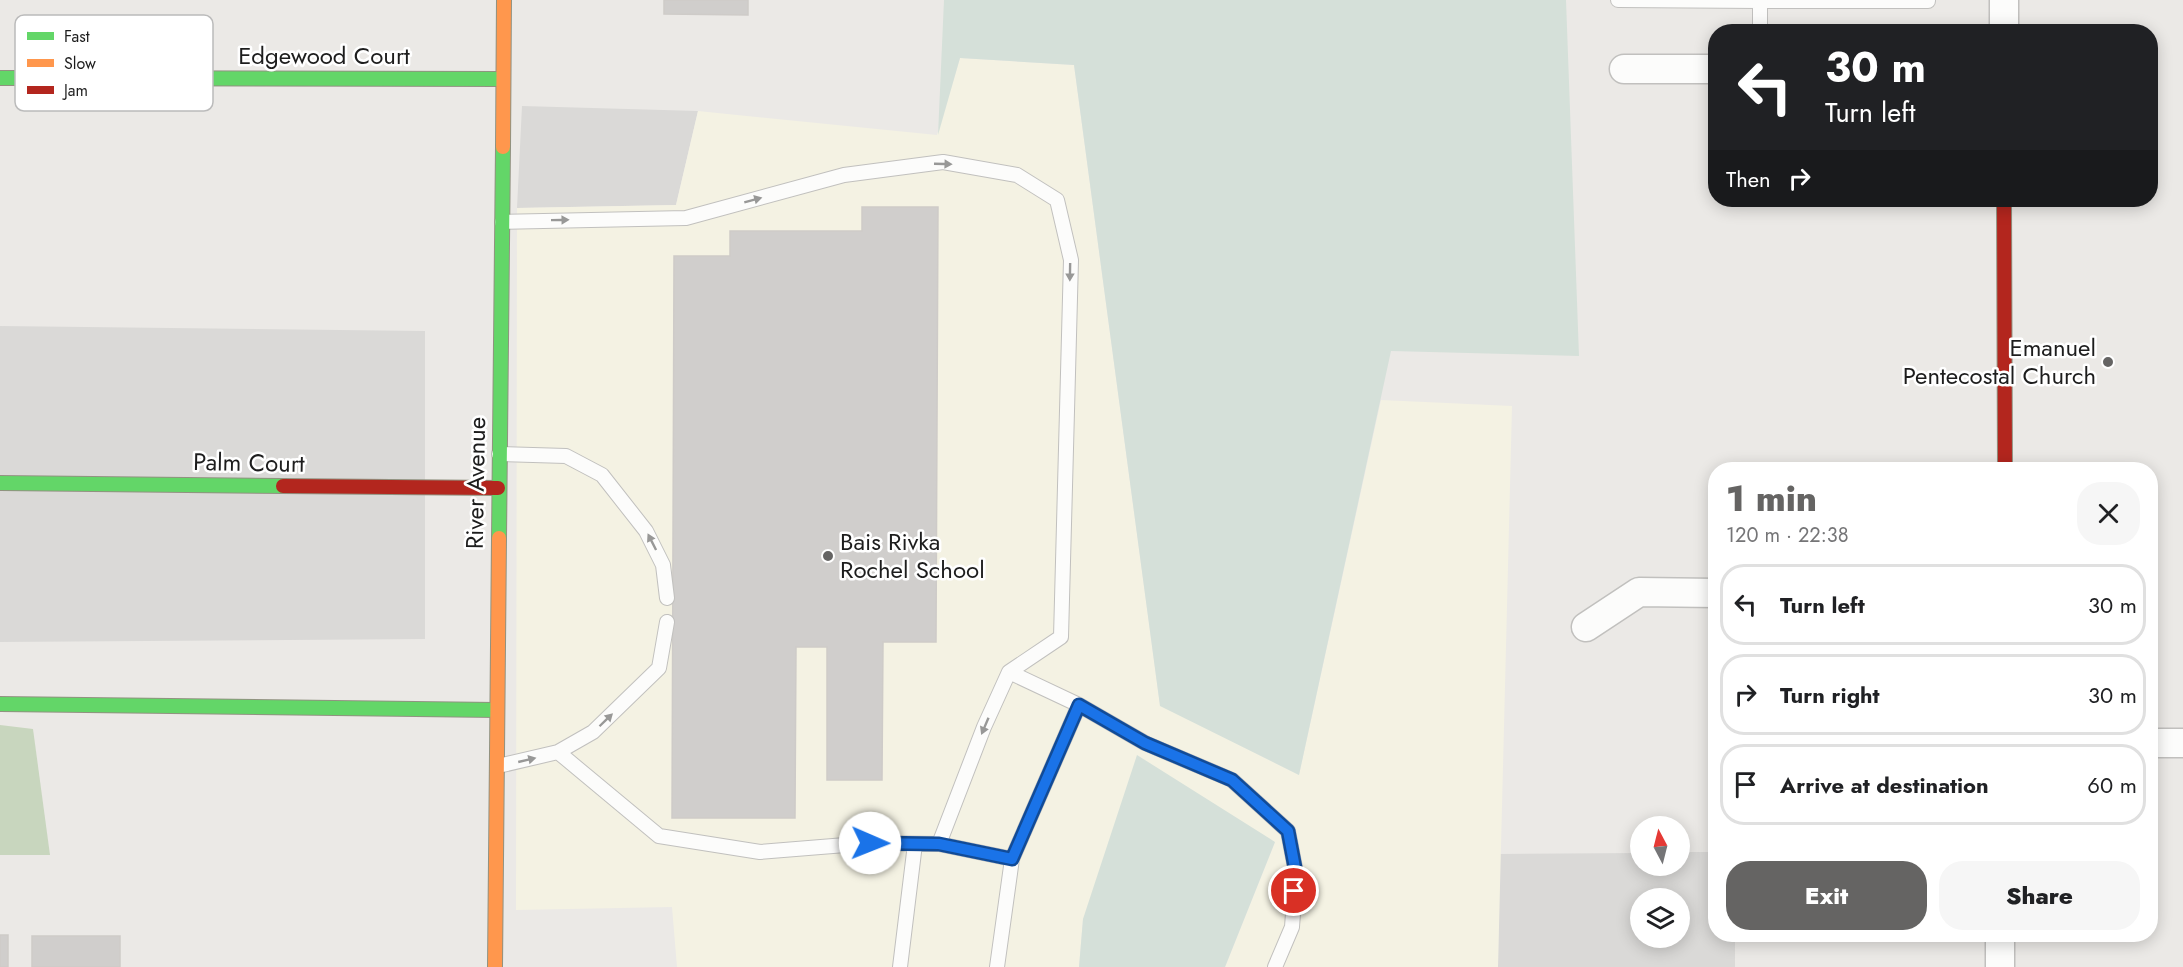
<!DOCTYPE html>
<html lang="en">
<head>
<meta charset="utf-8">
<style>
	:root { --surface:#fff; --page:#f6f6f6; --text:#202124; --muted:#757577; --line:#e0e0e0; --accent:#656463 }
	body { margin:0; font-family:Jost,sans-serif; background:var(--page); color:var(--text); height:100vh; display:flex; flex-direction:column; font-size:22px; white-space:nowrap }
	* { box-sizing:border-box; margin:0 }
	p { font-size:20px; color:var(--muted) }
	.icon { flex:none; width:33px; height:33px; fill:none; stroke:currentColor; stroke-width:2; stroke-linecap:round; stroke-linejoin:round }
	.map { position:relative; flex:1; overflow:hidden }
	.side { position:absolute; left:1708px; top:462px; width:450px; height:480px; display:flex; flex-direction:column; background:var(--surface); border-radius:24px; box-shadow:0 3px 15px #0003 }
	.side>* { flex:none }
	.hud { position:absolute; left:1708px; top:24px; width:450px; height:183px; border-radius:24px; box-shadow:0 3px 15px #0003; background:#202124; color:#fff; overflow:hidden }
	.needle { width:39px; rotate:353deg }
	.fabs { position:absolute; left:1630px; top:816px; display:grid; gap:12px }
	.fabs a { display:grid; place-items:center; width:60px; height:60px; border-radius:50%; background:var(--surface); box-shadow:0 3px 15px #0003; font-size:30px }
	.pin { position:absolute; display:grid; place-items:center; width:51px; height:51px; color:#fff; margin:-26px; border:3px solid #fff; border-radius:50%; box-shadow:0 2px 6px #0007 }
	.me { position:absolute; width:66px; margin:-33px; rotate:91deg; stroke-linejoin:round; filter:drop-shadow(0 0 4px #0008) }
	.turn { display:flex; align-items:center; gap:21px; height:126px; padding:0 18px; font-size:27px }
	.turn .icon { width:78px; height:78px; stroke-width:2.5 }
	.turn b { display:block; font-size:42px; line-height:51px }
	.then { display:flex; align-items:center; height:57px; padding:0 18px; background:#0003; gap:12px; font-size:22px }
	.round { display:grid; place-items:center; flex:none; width:63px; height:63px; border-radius:24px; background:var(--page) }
	.overview { display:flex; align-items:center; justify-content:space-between; height:102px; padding:0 18px }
	h1 { font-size:36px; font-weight:800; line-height:45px; color:var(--accent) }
	.action { display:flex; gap:12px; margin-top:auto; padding:12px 18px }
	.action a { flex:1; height:69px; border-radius:24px; background:var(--accent); color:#fff; font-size:24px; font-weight:800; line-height:69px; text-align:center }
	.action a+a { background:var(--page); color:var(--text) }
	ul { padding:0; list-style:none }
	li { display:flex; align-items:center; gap:18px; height:81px; margin:0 12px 9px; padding:0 6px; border:3px solid var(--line); border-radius:24px }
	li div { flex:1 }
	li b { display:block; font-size:22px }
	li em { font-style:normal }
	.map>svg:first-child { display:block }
	.residential { fill:#dad9d7; fill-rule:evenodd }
	.education { fill:#f4f2e3 }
	.forest { fill:#c8d6be }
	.wetland { fill:#d5e0d9 }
	.building { fill:#d0cecc; stroke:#cecbc8; stroke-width:1.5 }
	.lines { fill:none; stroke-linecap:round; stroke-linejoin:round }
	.lane-casing { stroke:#c1c0be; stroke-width:16 }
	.street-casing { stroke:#c1c0be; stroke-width:31 }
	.fast-casing { stroke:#919280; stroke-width:16 }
	.slow-casing { stroke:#919280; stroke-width:16 }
	.jam-casing { stroke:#919280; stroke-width:16 }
	.lane { stroke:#fcfcfb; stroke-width:14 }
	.street { stroke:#fcfcfb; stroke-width:28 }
	.fast { stroke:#63d668; stroke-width:14 }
	.slow { stroke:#ff974d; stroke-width:14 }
	.jam { stroke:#b3261e; stroke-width:14 }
	.oneway { fill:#989897 }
	.route-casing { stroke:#114b97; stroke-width:15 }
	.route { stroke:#1a73e8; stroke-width:10 }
	.poi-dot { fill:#656463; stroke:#fff; stroke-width:2 }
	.labels { text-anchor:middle; stroke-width:5; stroke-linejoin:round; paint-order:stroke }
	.street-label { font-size:24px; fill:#1d1d1d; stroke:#fff }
	.poi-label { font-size:24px; fill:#1d1d1d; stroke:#fff; text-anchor:end }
	.key { fill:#fff; stroke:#bbb; stroke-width:1.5 }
	.key-label { font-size:16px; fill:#1d1d1d }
</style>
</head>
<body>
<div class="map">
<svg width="2183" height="967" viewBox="0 0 2183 967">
	<rect width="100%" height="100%" fill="#ebe9e6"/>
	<path class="residential" d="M522,106L698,111L676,205L517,208Z
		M0,326L425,331V639L0,642Z
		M1680,852H1716V934L1735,935V967H1498L1499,854L1641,853V866H1680ZM1641,898H1680V938H1641Z"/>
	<path class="education" d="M960,58L1074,65L1160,705L1299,775L1381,400L1512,406L1498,967H1225L1275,842L1083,919L1079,967H677L672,907L516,910L517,208L676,205L698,111L937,135Z"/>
	<path class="forest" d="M0,725L33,729L50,855H0Z"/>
	<path class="wetland" d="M944,0H1566L1579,356L1391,351L1299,775L1160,706L1074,65L960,58L938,135Z
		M1137,755L1275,842L1225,967H1079L1083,919Z"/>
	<path class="building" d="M664,0H748V15L664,14Z
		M862,207H938L936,642H883L882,780H827V647H796L795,818H672L674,256H730V231H862Z
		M0,935H8V967H0Z
		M32,936H120V967H32Z"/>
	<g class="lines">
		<defs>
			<path id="lane" d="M1618,0L1760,1V32
				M1760,1H1928
				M502,222L686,218L844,175L943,162L1017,175L1057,200L1071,260L1061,637L1009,672L984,727L939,844
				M499,454L566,456L602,475L646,531L663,565L667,598
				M1009,672L1079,705L1145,743L1232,780L1288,831L1296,873L1292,927L1275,967
				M558,752L659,836L760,852L870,843L939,844L1012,859L997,967
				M498,766L558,752L593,732L659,668L667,622
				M1012,859L1079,705
				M900,967L915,844"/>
			<path id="street" d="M2004,32V0
				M1624,69H1716
				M1586,627L1639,592L1716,593
				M2151,743H2183
				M2000,967V934"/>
			<path id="fast" d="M0,78L503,79
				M0,483L283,486
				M499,538L503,147
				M0,704L496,710"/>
			<path id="slow" d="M503,147L504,0
				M495,967L499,538"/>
			<path id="jam" d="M2004,200L2005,470
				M283,486L498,488"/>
		</defs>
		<use href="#lane" class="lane-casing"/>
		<use href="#street" class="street-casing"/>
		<use href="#fast" class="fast-casing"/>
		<use href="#slow" class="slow-casing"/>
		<use href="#jam" class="jam-casing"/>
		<use href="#lane" class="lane"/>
		<use href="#street" class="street"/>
		<use href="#fast" class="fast"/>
		<use href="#slow" class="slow"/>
		<use href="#jam" class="jam"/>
	</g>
	<defs><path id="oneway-solid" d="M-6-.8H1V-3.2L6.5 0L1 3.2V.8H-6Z" transform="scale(1.5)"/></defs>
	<g class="oneway">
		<use href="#oneway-solid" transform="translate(943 164) rotate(2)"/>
		<use href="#oneway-solid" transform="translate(753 200) rotate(-15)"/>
		<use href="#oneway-solid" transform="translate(560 220) rotate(-1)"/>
		<use href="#oneway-solid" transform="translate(1070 272) rotate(91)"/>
		<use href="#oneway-solid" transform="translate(652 542) rotate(-117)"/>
		<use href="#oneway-solid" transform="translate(606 720) rotate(-44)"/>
		<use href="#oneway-solid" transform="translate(985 726) rotate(113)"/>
		<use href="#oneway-solid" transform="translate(527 760) rotate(-13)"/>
	</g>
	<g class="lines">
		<defs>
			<path id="route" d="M870,843L939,844L1012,859L1079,705L1145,743L1232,780L1288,831L1296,873L1294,891"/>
		</defs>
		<use href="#route" class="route-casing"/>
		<use href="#route" class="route"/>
	</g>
	<g class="poi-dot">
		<circle cx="2108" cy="362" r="6"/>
		<circle cx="828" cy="556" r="6"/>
	</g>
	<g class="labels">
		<g class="street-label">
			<text x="324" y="64">Edgewood Court</text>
			<text transform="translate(249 463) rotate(1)" y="8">Palm Court</text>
			<text transform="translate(476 483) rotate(-89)" y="8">River Avenue</text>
		</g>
		<g class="poi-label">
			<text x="2096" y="356">Emanuel<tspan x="2096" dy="28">Pentecostal Church</tspan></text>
			<text x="840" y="550" text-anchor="start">Bais Rivka<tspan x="840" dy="28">Rochel School</tspan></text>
		</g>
	</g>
	<rect x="15" y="15" width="198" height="96" rx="9" class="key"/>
	<rect x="27" y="32" width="27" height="8" fill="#63d668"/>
	<rect x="27" y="59" width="27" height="8" fill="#ff974d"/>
	<rect x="27" y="86" width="27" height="8" fill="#b3261e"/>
	<g class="key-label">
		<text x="64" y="42">Fast</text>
		<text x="64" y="69">Slow</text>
		<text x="64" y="96">Jam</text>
	</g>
</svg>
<div class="fabs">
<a><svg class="needle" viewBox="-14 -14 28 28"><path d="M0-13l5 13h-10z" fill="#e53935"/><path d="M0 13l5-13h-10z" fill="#757577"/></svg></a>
<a><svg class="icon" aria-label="layers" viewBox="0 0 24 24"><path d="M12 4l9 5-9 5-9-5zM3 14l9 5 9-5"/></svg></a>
</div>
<div class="pin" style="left:1294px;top:891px;background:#d93025"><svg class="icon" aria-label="arrive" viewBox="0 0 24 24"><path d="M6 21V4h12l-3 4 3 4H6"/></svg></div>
<svg class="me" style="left:870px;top:843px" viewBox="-20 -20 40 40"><circle r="19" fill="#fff"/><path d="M0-13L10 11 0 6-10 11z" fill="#1a73e8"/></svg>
<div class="hud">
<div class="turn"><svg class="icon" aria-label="left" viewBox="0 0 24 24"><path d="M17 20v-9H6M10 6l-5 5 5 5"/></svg><div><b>30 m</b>Turn left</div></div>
<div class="then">Then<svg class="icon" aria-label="right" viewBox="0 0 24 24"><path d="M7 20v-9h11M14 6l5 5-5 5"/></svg></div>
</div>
<section class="side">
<div class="overview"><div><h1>1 min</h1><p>120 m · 22:38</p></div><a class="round"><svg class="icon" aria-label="close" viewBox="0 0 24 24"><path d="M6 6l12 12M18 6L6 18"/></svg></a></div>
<ul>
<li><svg class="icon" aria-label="left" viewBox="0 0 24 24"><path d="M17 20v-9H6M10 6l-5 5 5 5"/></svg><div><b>Turn left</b></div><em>30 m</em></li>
<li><svg class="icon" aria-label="right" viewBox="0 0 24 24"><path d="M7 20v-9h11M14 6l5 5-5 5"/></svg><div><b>Turn right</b></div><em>30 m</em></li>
<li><svg class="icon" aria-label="arrive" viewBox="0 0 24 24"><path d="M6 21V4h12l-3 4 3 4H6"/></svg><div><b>Arrive at destination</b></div><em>60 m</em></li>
</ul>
<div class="action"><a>Exit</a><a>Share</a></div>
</section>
</div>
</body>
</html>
